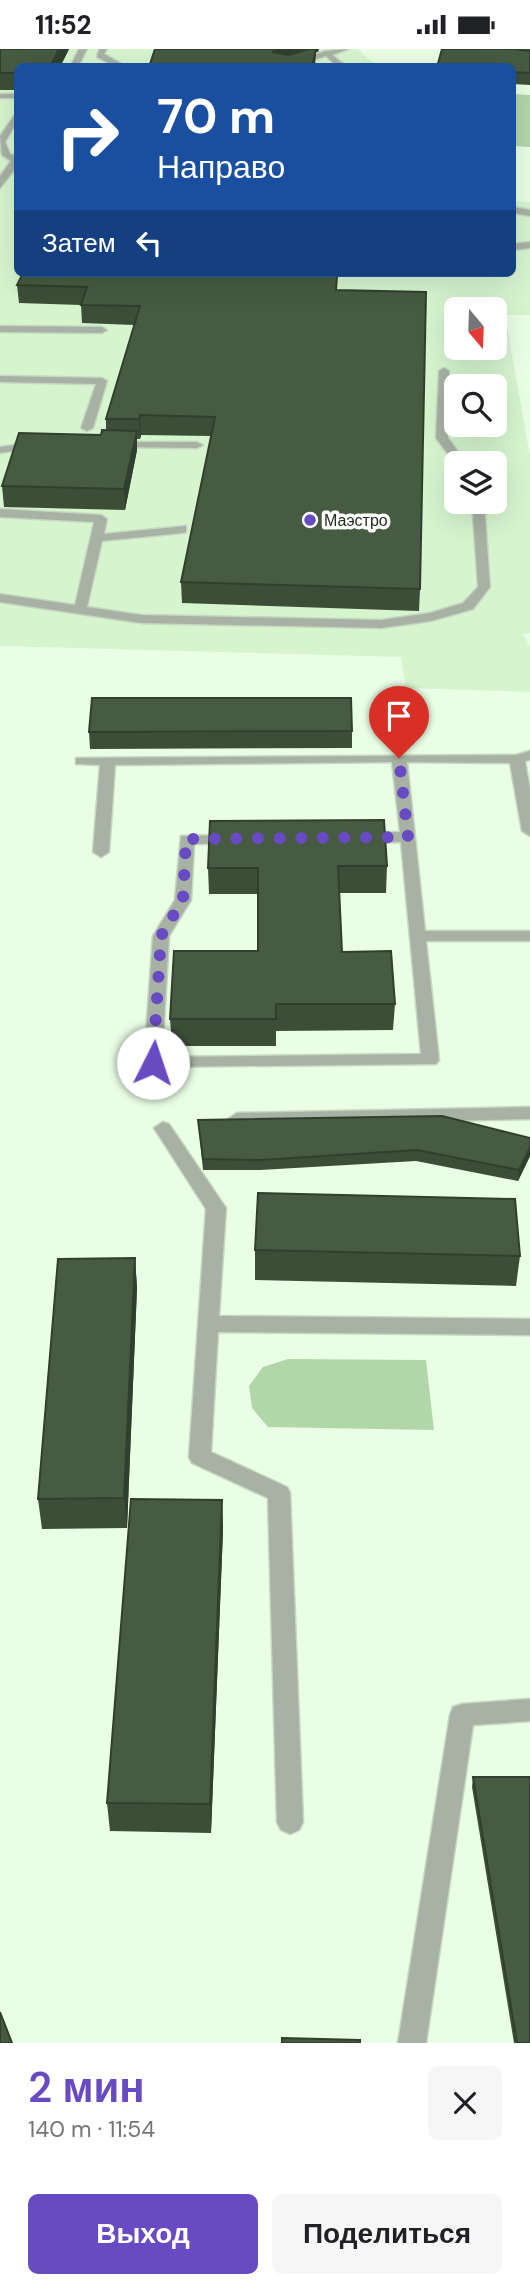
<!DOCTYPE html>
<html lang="ru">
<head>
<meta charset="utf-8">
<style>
	:root { --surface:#fff; --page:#f6f6f6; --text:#202124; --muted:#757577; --accent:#684ac3 }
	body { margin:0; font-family:"DM Sans",sans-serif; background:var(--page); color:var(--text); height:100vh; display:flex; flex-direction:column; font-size:26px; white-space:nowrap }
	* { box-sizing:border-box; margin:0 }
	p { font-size:23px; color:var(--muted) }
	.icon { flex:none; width:38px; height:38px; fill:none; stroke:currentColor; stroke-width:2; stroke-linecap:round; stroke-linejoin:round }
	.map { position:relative; height:1994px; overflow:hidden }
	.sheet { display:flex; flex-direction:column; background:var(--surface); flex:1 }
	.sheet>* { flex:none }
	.hud { position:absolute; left:14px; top:14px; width:502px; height:214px; border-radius:10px; box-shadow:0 7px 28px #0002; background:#1a4fa0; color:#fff; overflow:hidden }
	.needle { width:46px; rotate:161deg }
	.buttons { position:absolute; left:444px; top:248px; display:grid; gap:14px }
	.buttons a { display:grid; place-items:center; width:63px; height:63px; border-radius:10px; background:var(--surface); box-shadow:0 7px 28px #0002; font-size:35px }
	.pin { position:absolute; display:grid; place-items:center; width:60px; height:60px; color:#fff; margin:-72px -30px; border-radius:50% 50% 50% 0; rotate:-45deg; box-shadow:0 0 7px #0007 }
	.pin .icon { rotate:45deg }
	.me { position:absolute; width:77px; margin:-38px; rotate:4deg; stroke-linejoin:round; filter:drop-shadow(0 0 5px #0008) }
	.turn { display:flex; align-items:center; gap:24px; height:147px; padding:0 28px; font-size:32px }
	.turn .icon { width:91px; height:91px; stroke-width:2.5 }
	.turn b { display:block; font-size:49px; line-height:60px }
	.then { display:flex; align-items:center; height:66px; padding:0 28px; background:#0003; gap:14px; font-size:26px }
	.round { display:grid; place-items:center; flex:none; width:74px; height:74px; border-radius:10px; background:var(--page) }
	.overview { display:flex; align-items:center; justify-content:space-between; height:119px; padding:0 28px }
	h1 { font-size:42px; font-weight:600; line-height:52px; color:var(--accent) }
	.button { display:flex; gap:14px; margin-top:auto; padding:14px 28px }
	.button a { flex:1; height:80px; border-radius:10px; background:var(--accent); color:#fff; font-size:28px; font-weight:600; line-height:80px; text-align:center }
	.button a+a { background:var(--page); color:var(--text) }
	.status { display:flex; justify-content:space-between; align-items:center; height:49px; padding:0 35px; background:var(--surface); direction:ltr }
	.status svg { height:19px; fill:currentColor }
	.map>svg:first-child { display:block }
	.built { fill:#d6f5cf; fill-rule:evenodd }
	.green { fill:#b1d7a9 }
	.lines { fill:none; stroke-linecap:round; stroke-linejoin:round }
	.service-casing { stroke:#c6d8c1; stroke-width:3 }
	.service { fill:#a7b2a4; fill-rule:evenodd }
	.wall { fill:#3c4e38 }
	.shaded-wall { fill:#31402e }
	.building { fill:#465b41; stroke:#31402e; stroke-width:2 }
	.route { stroke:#684ac3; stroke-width:12; stroke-dasharray:0 21.6 }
	.poi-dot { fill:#684ac3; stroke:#fff; stroke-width:2.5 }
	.labels { text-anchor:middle; stroke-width:7; stroke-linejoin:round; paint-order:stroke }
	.far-poi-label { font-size:16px; fill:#222b1f; stroke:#fff; text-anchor:start }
</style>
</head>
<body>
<div class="status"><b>11:52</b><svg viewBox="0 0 49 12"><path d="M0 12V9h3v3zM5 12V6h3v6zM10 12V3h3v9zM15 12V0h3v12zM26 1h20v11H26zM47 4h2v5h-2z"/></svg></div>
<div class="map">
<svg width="530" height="1994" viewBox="0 0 530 1994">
	<rect width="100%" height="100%" fill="#eafee5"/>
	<path class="built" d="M0,0H357L375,15L18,18V224H513V152L530,153V266H505L530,407V584L523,585L530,597V643L406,639L401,608L0,597ZM457,261H495V299H457ZM457,338H495V376H457ZM457,415H495V453H457Z"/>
	<path class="green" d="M513,45L530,46V98L513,97Z
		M288,1310L426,1311L434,1381L268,1378L252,1359L249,1337L263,1318Z"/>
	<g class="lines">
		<defs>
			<path id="service" d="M79,0H87L78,18H70Z
				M99,0H107L104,5L127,18H116L97,8Z
				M348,0L332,6L347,18H338L326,7L289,18H275L326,2Z
				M0,45H18V49H0Z
				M18,61V71L5,93L10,105L18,108V116L0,139V127L11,112L2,106L0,87Z
				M513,158L530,161V167L513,164Z
				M530,193V199L513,201V195Z
				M0,277L102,278L107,281L102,284L0,283Z
				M444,319L449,322L448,389L467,415H457V417L436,389L439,322Z
				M0,327L102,329L107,332L93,379L87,382L81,379L96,335L0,333Z
				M36,393L42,396L40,398L0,404V398Z
				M116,393H197L203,396L197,399L112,398V394Z
				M472,453H484L490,538L473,560L431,572L381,579L141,574L0,553V545L75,556L94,473L0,468V460L101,466L107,470L104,485L186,477V483L182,484L102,492L87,558L141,566L381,571L430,564L463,554L478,538Z
				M530,702V711L525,712L530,741V787L522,782L510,714L407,713L425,882H530V892H426L439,1011L436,1015L147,1018L144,1014L153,887L175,851L181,787L400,783L392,713L115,716L109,803L101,808L93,803L100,716L76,715V709L516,706ZM401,793L421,1005L162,1008L169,887L191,851L194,795Z
				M530,1058V1070L237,1076L228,1070L237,1064Z
				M163,1073L169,1075L226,1159L219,1267L530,1270V1286L218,1283L211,1403L287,1438L290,1444L303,1773L299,1781L290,1785L281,1781L277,1773L268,1449L192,1414L189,1408L206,1160L154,1079Z
				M530,1650V1672L473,1676L426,1994H398L450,1666L453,1658L462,1655Z"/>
		</defs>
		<use href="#service" class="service-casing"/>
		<use href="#service" class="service"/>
	</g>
	<path class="wall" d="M0,0H69L60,18H18V41H0Z
		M442,0H530V36L513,35V18Z
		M317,227L337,241L420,540L419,562L182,554L181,533L211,387L141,386L140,390H137V401L125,461L4,458L2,437L101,386L106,381V370L134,276L82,274L81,256L19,254L17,236Z
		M352,682V699L90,700L89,683Z
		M387,817L386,844H339L342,903L395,955L393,981L276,982V997H172L170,970L258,902V845H209L208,819Z
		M198,1071L530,1089V1107L518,1132L416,1112L260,1121H203Z
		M255,1201L520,1207L516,1237L255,1231Z
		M135,1209L137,1239L127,1479L42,1480L38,1450Z
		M222,1451L223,1481L211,1784L110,1782L107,1754Z
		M473,1728L530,1994H514L472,1738Z"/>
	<path class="shaded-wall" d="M59,0H69L60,18H50Z
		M283,0H319L318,3H316L315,18H275L272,3Z
		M140,366L141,386L140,390L139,370Z
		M137,382V401L125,461L124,440Z
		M530,1099V1107L518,1132L519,1121Z
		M135,1209L137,1239L127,1479L124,1449Z
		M222,1451L223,1481L211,1784L210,1755Z"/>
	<path class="building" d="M0,0H59L50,18H18V24H0Z
		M155,0H283L272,3L289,6L309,0H316L312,18H149Z
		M442,0H513L530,2V24L513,23V18H437Z
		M23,224H316L315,227H337L336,241L426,243L420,540L181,533L215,368L140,366L139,370H106L140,257L81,256L87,238L17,236Z
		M102,381L137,382L124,440L2,437L19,384L101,386Z
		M92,649H351L352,682L89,683Z
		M384,771L387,817H338L342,903L391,902L395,955H276V970H170L174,902H258V819H208L210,772Z
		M442,1067L530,1089V1099L519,1121L417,1101L260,1111L203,1110L198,1071Z
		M258,1144L515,1150L520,1207L255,1201Z
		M135,1209L124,1449L38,1450L58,1210Z
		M131,1450L222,1451L210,1755L107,1754Z
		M473,1728H530V1994H517Z
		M0,1963L12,1994H0Z
		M282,1989L360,1991V1994H282Z"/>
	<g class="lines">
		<path class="route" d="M153,1014L161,887L183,850L186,790L408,788L399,709"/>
	</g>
	<circle class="poi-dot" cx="310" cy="471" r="7"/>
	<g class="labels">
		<g class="far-poi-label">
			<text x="324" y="477">Маэстро</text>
		</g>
	</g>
</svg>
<div class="buttons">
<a><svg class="needle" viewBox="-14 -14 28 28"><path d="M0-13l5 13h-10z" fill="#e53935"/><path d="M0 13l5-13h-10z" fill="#757577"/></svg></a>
<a><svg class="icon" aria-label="search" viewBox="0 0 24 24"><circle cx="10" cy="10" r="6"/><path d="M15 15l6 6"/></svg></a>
<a><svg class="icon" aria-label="layers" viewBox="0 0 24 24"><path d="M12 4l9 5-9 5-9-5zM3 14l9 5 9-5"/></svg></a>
</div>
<div class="pin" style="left:399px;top:709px;background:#d93025"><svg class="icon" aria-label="arrive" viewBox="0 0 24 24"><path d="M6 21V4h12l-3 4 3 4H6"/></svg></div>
<svg class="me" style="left:153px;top:1014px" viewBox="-20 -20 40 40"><circle r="19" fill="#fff"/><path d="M0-13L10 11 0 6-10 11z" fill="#684ac3"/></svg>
<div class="hud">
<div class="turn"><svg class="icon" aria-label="right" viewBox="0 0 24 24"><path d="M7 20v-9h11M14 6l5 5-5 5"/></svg><div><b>70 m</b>Направо</div></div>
<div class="then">Затем<svg class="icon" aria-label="left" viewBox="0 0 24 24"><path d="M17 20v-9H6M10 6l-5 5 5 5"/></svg></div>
</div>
</div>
<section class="sheet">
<div class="overview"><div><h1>2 мин</h1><p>140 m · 11:54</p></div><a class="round"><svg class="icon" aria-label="close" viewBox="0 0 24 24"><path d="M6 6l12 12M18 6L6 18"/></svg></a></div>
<div class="button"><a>Выход</a><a>Поделиться</a></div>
</section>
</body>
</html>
